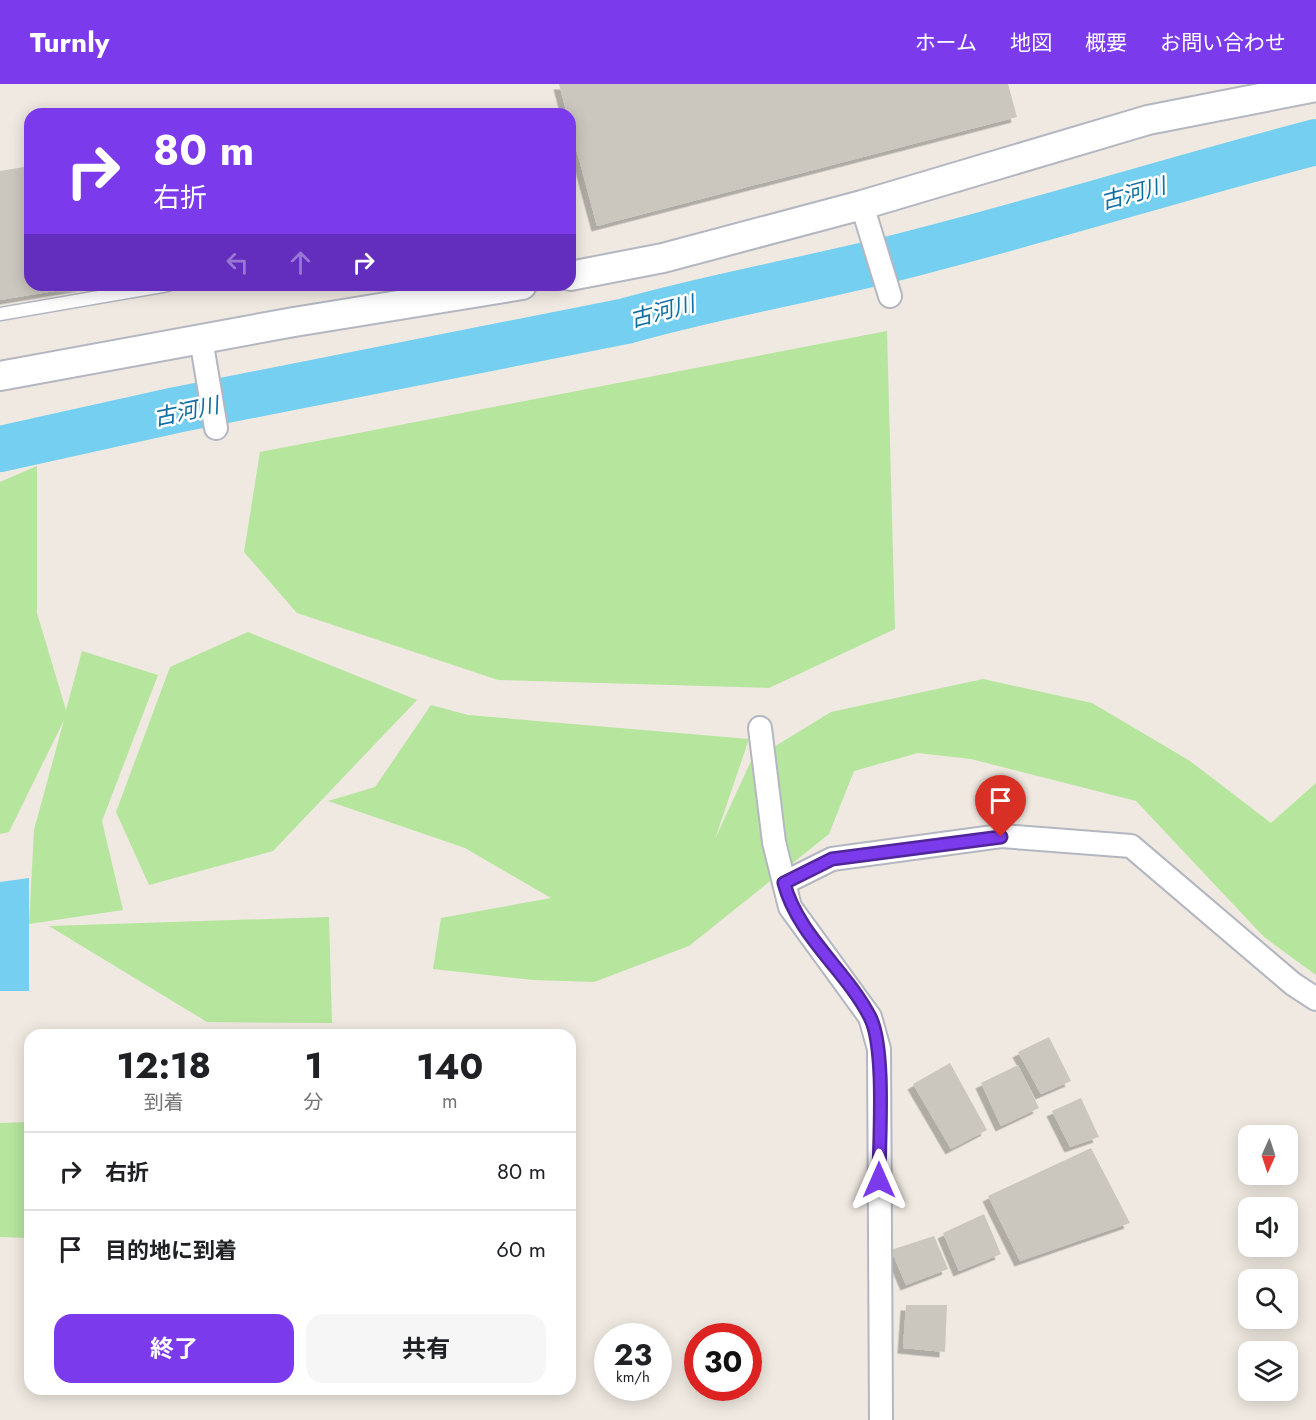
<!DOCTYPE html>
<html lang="ja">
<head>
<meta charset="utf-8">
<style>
	:root { --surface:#fff; --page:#f6f6f6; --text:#202124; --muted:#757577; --line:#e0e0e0; --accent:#7c3aed }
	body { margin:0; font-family:Jost,"Noto Sans JP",sans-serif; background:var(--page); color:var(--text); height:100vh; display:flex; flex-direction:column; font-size:22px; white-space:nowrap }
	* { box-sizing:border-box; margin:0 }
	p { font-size:20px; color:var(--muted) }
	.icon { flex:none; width:33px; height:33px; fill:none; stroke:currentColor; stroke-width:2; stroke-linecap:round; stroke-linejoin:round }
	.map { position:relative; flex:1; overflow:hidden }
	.sheet { position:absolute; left:24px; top:945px; width:552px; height:366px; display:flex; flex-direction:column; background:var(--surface); border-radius:18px; box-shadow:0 3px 15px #0003 }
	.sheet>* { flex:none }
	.guide { position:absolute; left:24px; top:24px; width:552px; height:183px; border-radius:18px; box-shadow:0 3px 15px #0003; background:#7c3aed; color:#fff; overflow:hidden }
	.needle { width:39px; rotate:183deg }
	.tools { position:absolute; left:1238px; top:1041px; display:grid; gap:12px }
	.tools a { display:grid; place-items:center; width:60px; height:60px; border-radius:12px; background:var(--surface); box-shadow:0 3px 15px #0003; font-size:30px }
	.speed { position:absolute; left:594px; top:1239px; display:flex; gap:12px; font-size:30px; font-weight:700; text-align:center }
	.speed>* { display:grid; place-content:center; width:78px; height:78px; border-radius:50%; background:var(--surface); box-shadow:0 3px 15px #0003; line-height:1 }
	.speed small { font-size:15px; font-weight:400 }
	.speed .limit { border:9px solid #d22; background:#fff; color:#111 }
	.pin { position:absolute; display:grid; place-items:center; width:51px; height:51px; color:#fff; margin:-62px -26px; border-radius:50% 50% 50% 0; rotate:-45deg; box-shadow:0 0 6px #0007 }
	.pin .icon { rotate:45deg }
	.me { position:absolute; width:66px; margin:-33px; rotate:0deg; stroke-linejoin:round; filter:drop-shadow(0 0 4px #0008) }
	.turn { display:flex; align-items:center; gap:21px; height:126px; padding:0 30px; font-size:27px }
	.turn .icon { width:78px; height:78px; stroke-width:2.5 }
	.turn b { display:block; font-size:42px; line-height:51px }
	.lanes { display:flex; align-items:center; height:57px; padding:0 30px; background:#0003; justify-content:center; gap:30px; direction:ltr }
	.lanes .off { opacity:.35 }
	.eta { display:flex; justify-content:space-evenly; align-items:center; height:102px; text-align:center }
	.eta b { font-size:36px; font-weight:700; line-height:42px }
	.cta { display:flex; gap:12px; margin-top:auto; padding:12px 30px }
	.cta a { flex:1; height:69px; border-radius:18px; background:var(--accent); color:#fff; font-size:24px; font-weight:700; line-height:69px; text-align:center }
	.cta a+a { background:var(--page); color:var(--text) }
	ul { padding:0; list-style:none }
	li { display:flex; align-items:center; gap:18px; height:78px; padding:0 30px; border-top:2px solid var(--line) }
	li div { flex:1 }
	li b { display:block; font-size:22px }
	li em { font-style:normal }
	header { display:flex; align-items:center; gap:36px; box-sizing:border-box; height:84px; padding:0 30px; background:var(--accent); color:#fff }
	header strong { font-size:28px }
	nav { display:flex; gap:33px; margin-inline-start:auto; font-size:21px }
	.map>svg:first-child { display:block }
	.green { fill:#b6e59e }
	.water { fill:#75cff0 }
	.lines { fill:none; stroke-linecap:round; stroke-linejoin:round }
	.river { stroke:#75cff0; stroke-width:46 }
	.building { fill:#cbc7bf; filter:url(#shadow) }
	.service-casing { stroke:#b4b7c1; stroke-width:15 }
	.minor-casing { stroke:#b4b7c1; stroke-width:26 }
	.tertiary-casing { stroke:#b4b7c1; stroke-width:32 }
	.service { stroke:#fff; stroke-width:12 }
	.minor { stroke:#fff; stroke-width:22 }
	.tertiary { stroke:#fff; stroke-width:28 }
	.route-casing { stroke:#51269a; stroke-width:15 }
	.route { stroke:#7c3aed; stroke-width:10 }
	.labels { text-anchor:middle; stroke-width:5; stroke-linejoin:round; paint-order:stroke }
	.water-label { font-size:22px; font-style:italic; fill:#0d6fa3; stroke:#fff }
</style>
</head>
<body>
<header>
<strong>Turnly</strong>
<nav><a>ホーム</a><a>地図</a><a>概要</a><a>お問い合わせ</a></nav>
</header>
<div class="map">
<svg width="1316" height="1336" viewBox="0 0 1316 1336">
	<defs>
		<filter id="shadow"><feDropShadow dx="-5.5" dy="5.5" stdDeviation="0" flood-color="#0004"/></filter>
	</defs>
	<rect width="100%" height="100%" fill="#efe9e1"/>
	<path class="green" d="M887,247L895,545L769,604L498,596L297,529L244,468L260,368Z
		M37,382V529L66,626L82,567L158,591L102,737L123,826L29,840L34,746L64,636L9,748L0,750V398Z
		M248,548L417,616L273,767L149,801L116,728L170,583Z
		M983,595L1092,619L1190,677L1271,739L1316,699V891L1264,853L1136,717L971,675L918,669L854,687L829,750L689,862L594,898L533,896L433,885L441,834L551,814L465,764L328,717L375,703L431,621L468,631L749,655L715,755L751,677L831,628Z
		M329,833L332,939L207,938L49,842Z
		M30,1038V1154L0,1153V1039Z"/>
	<path class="water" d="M29,794V907H0V798Z"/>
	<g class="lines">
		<path class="river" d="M0,365L176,326L626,237C725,209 827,193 926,166C1057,132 1185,92 1316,58"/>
	</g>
	<path class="building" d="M559,0H1008L1017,33L597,142L570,42V30H567Z
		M30,82V201L84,202L0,216V87Z
		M1049,953L1071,997L1041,1010L1018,968Z
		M950,979L987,1046L951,1065L913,1000Z
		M1018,981L1039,1024L1001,1042L981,999Z
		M1081,1014L1099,1053L1070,1063L1052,1027Z
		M1091,1064L1130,1139L1020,1177L988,1112Z
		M984,1130L1001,1170L959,1187L943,1149Z
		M934,1152L948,1185L906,1201L891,1166Z
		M906,1221H947L945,1268L903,1264Z"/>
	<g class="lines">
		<defs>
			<path id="service" d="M0,230L168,201"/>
			<path id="minor" d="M862,121L890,212
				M201,255L216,344
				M760,644L774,758L790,823L870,933L879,965L881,1336
				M784,799L832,775L1001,752L1131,762L1293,900L1316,915"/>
			<path id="tertiary" d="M570,192L663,174L862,121L1148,36L1316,3
				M0,292L294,238L522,201"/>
		</defs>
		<use href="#service" class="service-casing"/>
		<use href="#minor" class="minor-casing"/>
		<use href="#tertiary" class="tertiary-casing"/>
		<use href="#service" class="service"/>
		<use href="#minor" class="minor"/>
		<use href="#tertiary" class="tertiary"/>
	</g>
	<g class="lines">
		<defs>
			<path id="route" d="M879,1096C879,1058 886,964 870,933C846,886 798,852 784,799L832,775L1001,753"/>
		</defs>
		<use href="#route" class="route-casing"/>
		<use href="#route" class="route"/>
	</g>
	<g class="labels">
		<g class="water-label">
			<text transform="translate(1133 109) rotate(-15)" y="8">古河川</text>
			<text transform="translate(662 227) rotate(-15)" y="8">古河川</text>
			<text transform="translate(186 327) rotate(-12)" y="8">古河川</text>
		</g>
	</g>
</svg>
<div class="tools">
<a><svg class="needle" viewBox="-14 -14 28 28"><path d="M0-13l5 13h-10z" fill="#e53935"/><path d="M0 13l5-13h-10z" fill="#757577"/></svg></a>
<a><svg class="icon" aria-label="sound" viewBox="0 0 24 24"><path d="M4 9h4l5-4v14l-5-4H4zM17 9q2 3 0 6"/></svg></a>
<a><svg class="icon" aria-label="search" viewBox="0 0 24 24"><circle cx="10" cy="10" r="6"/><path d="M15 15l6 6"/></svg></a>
<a><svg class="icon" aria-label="layers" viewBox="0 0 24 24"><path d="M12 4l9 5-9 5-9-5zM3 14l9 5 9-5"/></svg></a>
</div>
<div class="speed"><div>23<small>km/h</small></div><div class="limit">30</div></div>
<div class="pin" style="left:1001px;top:753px;background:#d93025"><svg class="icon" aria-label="arrive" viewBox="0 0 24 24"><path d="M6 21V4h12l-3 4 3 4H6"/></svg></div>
<svg class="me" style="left:879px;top:1096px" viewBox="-20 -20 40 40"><path d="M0-17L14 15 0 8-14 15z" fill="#7c3aed" stroke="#fff" stroke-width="4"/></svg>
<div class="guide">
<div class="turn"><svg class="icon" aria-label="right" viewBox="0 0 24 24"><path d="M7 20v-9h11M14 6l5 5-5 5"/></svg><div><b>80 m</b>右折</div></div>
<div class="lanes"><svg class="icon off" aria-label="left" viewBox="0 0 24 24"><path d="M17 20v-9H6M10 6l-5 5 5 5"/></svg><svg class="icon off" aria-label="ahead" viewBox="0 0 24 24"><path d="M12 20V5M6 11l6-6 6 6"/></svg><svg class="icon" aria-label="right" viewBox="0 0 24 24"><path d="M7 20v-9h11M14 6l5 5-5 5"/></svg></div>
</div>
<section class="sheet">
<div class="eta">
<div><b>12:18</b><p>到着</p></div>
<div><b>1</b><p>分</p></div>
<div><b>140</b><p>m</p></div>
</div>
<ul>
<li><svg class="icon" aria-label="right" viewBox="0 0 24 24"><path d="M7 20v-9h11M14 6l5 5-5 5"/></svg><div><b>右折</b></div><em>80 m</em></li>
<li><svg class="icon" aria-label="arrive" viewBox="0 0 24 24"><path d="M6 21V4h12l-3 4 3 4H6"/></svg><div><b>目的地に到着</b></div><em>60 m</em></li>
</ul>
<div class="cta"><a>終了</a><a>共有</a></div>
</section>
</div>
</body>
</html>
